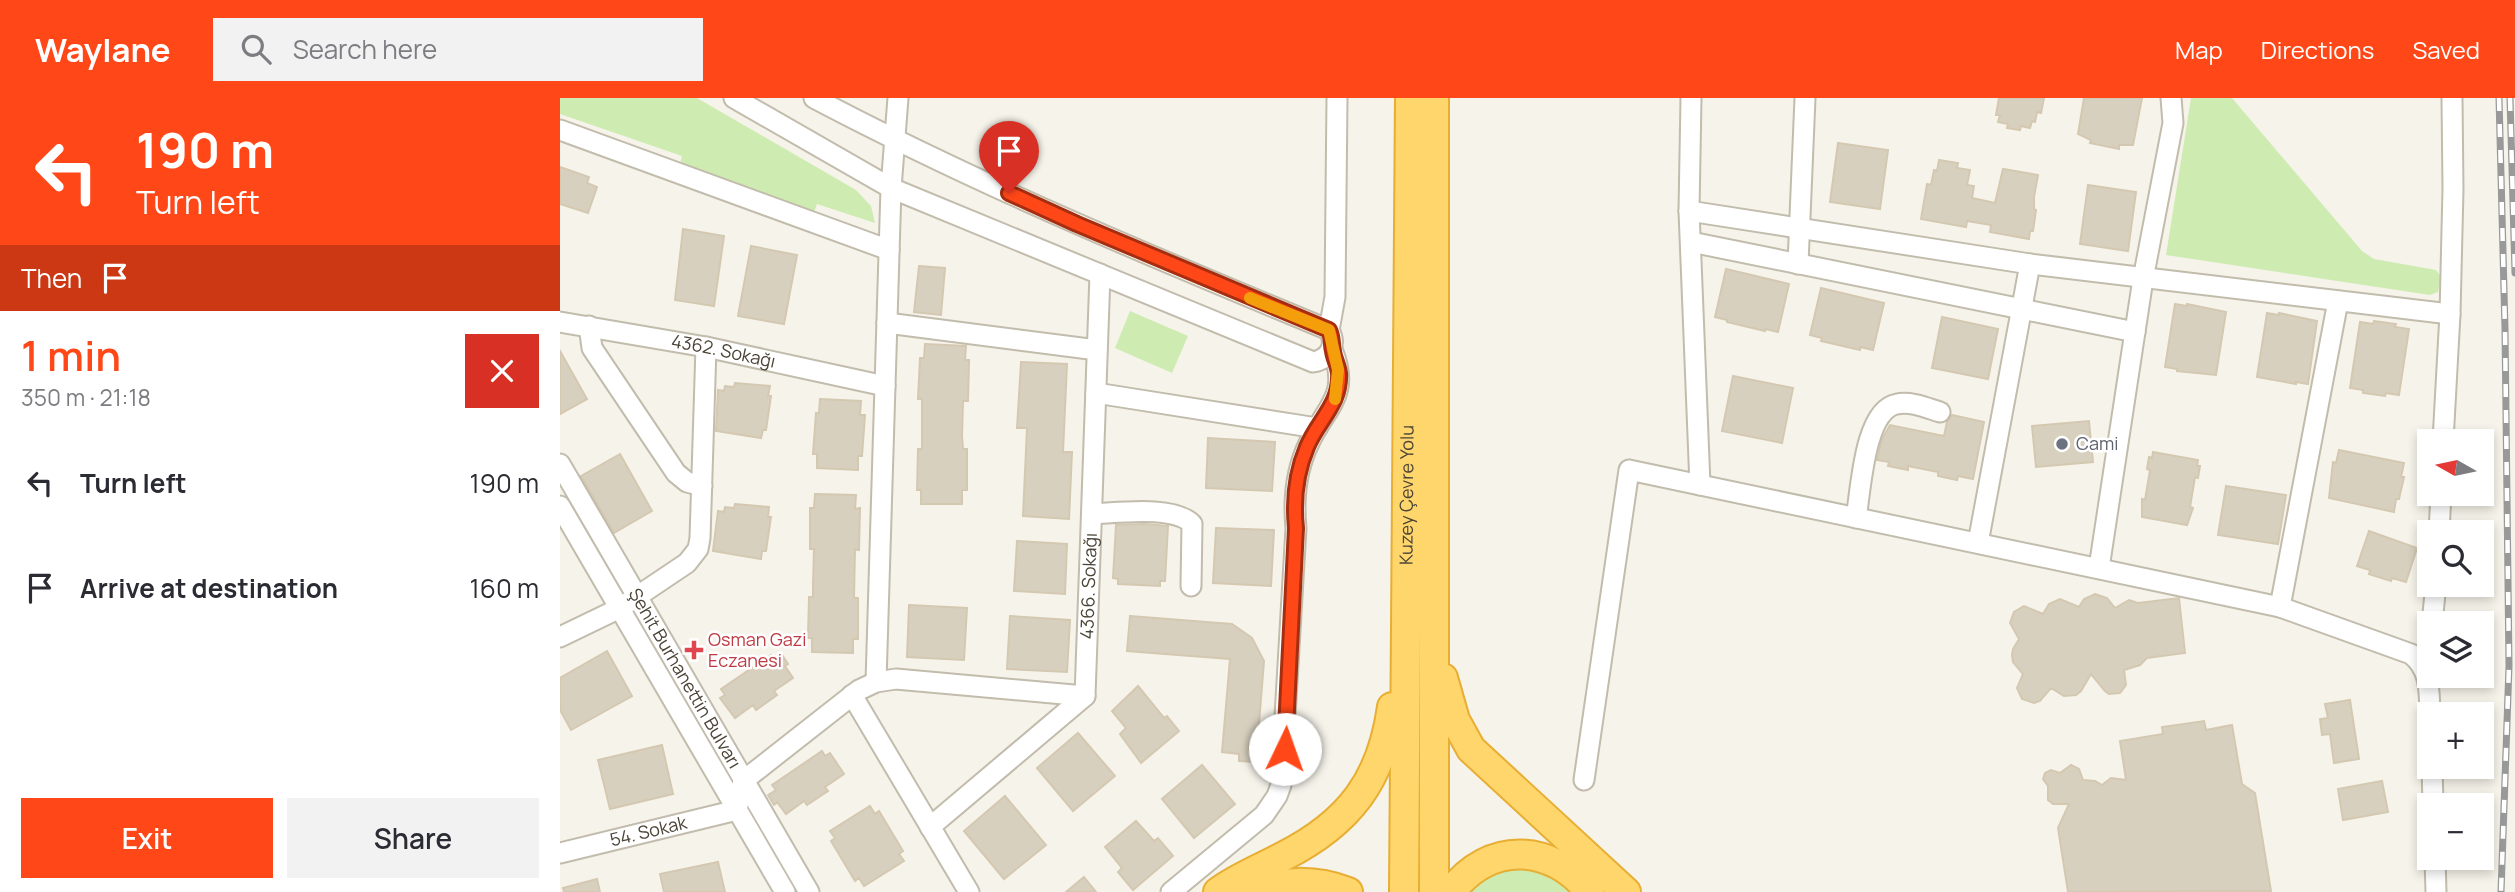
<!DOCTYPE html>
<html lang="en">
<head>
<meta charset="utf-8">
<style>
	:root { --surface:#fff; --page:#f2f2f3; --text:#2b2b33; --muted:#7c7c81; --accent:#ff4718 }
	body { margin:0; font-family:Manrope,sans-serif; background:var(--page); color:var(--text); height:100vh; display:flex; flex-direction:column; font-size:26px; white-space:nowrap }
	* { box-sizing:border-box; margin:0 }
	p { font-size:23px; color:var(--muted) }
	.icon { flex:none; width:38px; height:38px; fill:none; stroke:currentColor; stroke-width:2; stroke-linecap:round; stroke-linejoin:round }
	.map { position:relative; flex:1; overflow:hidden }
	.drawer { display:flex; flex-direction:column; background:var(--surface); width:560px }
	.drawer>* { flex:none }
	.hud { background:#ff4718; color:#fff; overflow:hidden }
	.needle { width:46px; rotate:279deg }
	.tools { position:absolute; left:1857px; top:331px; display:grid; gap:14px }
	.tools a { display:grid; place-items:center; width:77px; height:77px; border-radius:0px; background:var(--surface); box-shadow:0 4px 10px #0003; font-size:35px }
	.pin { position:absolute; display:grid; place-items:center; width:60px; height:60px; color:#fff; margin:-72px -30px; border-radius:50% 50% 50% 0; rotate:-45deg; box-shadow:0 0 7px #0007 }
	.pin .icon { rotate:45deg }
	.me { position:absolute; width:77px; margin:-38px; rotate:3deg; stroke-linejoin:round; filter:drop-shadow(0 0 5px #0008) }
	.turn { display:flex; align-items:center; gap:24px; height:147px; padding:0 21px; font-size:32px }
	.turn .icon { width:91px; height:91px; stroke-width:2.5 }
	.turn b { display:block; font-size:49px; line-height:60px }
	.then { display:flex; align-items:center; height:66px; padding:0 21px; background:#0003; gap:14px; font-size:26px }
	.round { display:grid; place-items:center; flex:none; width:74px; height:74px; border-radius:0px; background:var(--page) }
	.summary { display:flex; align-items:center; justify-content:space-between; height:119px; padding:0 21px }
	h1 { font-size:42px; font-weight:600; line-height:52px; color:var(--accent) }
	.primary-button { display:flex; gap:14px; margin-top:auto; padding:14px 21px }
	.primary-button a { flex:1; height:80px; border-radius:0px; background:var(--accent); color:#fff; font-size:28px; font-weight:600; line-height:80px; text-align:center }
	.primary-button a+a { background:var(--page); color:var(--text) }
	ul { padding:0; list-style:none }
	li { display:flex; align-items:center; gap:21px; height:105px; padding:0 21px }
	li div { flex:1 }
	li b { display:block; font-size:26px }
	li em { font-style:normal }
	header { display:flex; align-items:center; gap:42px; box-sizing:border-box; height:98px; padding:0 35px; background:var(--accent); color:#fff }
	header strong { font-size:33px }
	nav { display:flex; gap:38px; margin-inline-start:auto; font-size:24px }
	.search { width:490px; height:63px; background:var(--page); display:flex; align-items:center; gap:18px; box-sizing:border-box; padding:0 24px; border-radius:0px; color:var(--muted); font-size:26px }
	main { display:flex; flex:1; min-height:0 }
	.map>svg:first-child { display:block }
	.green { fill:#ceecb1 }
	.building { fill:#d8d0bf; stroke:#d4c8b1; stroke-width:2 }
	.lines { fill:none; stroke-linecap:round; stroke-linejoin:round }
	.minor-casing { stroke:#c2bcac; stroke-width:23 }
	.highway-casing { stroke:#e7ae33; stroke-width:32 }
	.minor { stroke:#fff; stroke-width:19 }
	.highway { stroke:#ffd66c; stroke-width:28 }
	.rail-casing { stroke:#999; stroke-width:7 }
	.rail { stroke:#fff; stroke-width:4.5; stroke-dasharray:13; stroke-linecap:butt }
	.route-casing { stroke:#a62e10; stroke-width:18 }
	.route { stroke:#ff4718; stroke-width:12 }
	.slow { stroke:#f59e0b; stroke-width:12 }
	.worship-dot { fill:#6b7280; stroke:#fff; stroke-width:2.5 }
	.health-dot { fill:#e0444e; stroke:#fff; stroke-width:2.5 }
	.labels { text-anchor:middle; stroke-width:5; stroke-linejoin:round; paint-order:stroke }
	.street-label { font-size:18px; fill:#4b4437; stroke:#fff }
	.worship-label { font-size:18px; fill:#5b616d; stroke:#fff; text-anchor:start }
	.health-label { font-size:18px; fill:#be3a42; stroke:#fff; text-anchor:start }
</style>
</head>
<body>
<header>
<strong>Waylane</strong>
<div class="search"><svg class="icon" aria-label="search" viewBox="0 0 24 24"><circle cx="10" cy="10" r="6"/><path d="M15 15l6 6"/></svg>Search here</div>
<nav><a>Map</a><a>Directions</a><a>Saved</a></nav>
</header>
<main>
<section class="drawer">
<div class="hud">
<div class="turn"><svg class="icon" aria-label="left" viewBox="0 0 24 24"><path d="M17 20v-9H6M10 6l-5 5 5 5"/></svg><div><b>190 m</b>Turn left</div></div>
<div class="then">Then<svg class="icon" aria-label="arrive" viewBox="0 0 24 24"><path d="M6 21V4h12l-3 4 3 4H6"/></svg></div>
</div>
<div class="summary"><div><h1>1 min</h1><p>350 m · 21:18</p></div><a class="round" style="background:#d93025;color:#fff"><svg class="icon" aria-label="close" viewBox="0 0 24 24"><path d="M6 6l12 12M18 6L6 18"/></svg></a></div>
<ul>
<li><svg class="icon" aria-label="left" viewBox="0 0 24 24"><path d="M17 20v-9H6M10 6l-5 5 5 5"/></svg><div><b>Turn left</b></div><em>190 m</em></li>
<li><svg class="icon" aria-label="arrive" viewBox="0 0 24 24"><path d="M6 21V4h12l-3 4 3 4H6"/></svg><div><b>Arrive at destination</b></div><em>160 m</em></li>
</ul>
<div class="primary-button"><a>Exit</a><a>Share</a></div>
</section>
<div class="map">
<svg width="1955" height="794" viewBox="0 0 1955 794">
	<rect width="100%" height="100%" fill="#f6f3ea"/>
	<path class="green" d="M0,0H137L296,92L311,108L315,125L257,106L253,117L119,70L122,58L0,16Z
		M1631,0H1672L1802,153L1814,161L1876,172L1881,179L1878,194L1870,197L1606,157Z
		M570,213L628,238L612,275L555,250Z
		M972,765L1019,794H901L913,780Z"/>
	<path class="building" d="M1439,0H1484L1481,15L1477,14L1475,24L1472,23L1470,30L1461,28L1460,32L1447,30L1448,26L1438,24L1440,17H1436Z
		M1524,0H1582L1573,47H1559V51L1530,45L1531,42L1518,36Z
		M1278,45L1328,52L1320,111L1270,104Z
		M1379,62L1398,65L1397,70L1410,72L1407,87L1414,88L1412,100L1435,105L1443,71L1478,77L1474,99V111L1476,112L1473,133H1470L1469,141L1430,134L1431,127L1407,123L1406,129L1361,121L1367,86L1371,87L1374,72L1377,73Z
		M0,69L29,79L27,85L37,89L28,115L0,106Z
		M1528,87L1576,94L1568,153L1520,146Z
		M123,131L164,138L154,208L115,202Z
		M191,148L237,157L224,226L178,218Z
		M359,168L385,170L381,217L354,214Z
		M1166,171L1229,186L1218,234L1206,231L1205,233L1167,224V222L1155,219Z
		M1261,190L1324,205L1313,252L1300,249V252L1261,243L1262,240L1250,237Z
		M1615,206L1627,208V206L1666,214L1656,277L1617,273V271L1605,269Z
		M1707,215L1719,217V215L1757,223L1748,286L1736,284V286L1697,279Z
		M1382,219L1438,231L1428,281L1372,270Z
		M1814,223L1836,226L1835,229L1849,231L1839,297L1826,295L1825,298L1803,295V292L1790,290L1800,224L1813,226Z
		M365,246L406,248L405,262H409L408,303H403L402,338L403,351H407V392H402V406H361V392H357L358,351H362V301H358L360,260H364Z
		M0,253L27,301L0,316Z
		M461,264L507,266L503,354H512L509,421L463,418L467,330H457Z
		M1173,278L1233,290L1222,345L1162,333Z
		M175,285L210,288L208,298H211L206,332H203L201,340L156,333L158,292L164,293L165,288L174,289Z
		M260,301L301,303L300,317H305L302,358H298V372L257,370V356H253L256,315H259Z
		M1392,317L1424,324L1413,381L1398,378L1397,382L1378,378V374L1348,368V372L1328,368L1329,364L1317,362L1322,341L1330,327L1384,338L1387,324Z
		M1529,323L1533,364L1476,369L1472,328Z
		M648,340L715,344L712,393L646,390Z
		M1779,352L1844,365L1841,379H1844L1839,401H1836L1834,414L1769,400L1773,364L1776,365Z
		M1593,354L1638,362L1637,368H1640L1638,380L1635,379L1630,409L1633,410L1627,427L1582,419V401L1585,402L1590,372L1587,371L1589,359L1592,360Z
		M60,356L92,413L54,435L21,378Z
		M1666,388L1726,397L1718,446L1658,437Z
		M255,396L296,397L295,411L300,410L299,452L295,451L294,500H298V541H293V555L252,554V540H248L249,499H253V486L254,451H250V410H254Z
		M175,406L209,409L208,419H211L206,453H202L201,461L153,453L158,413L164,414L165,409L174,410Z
		M585,426L608,428L605,483H600V488L558,486V481L553,480L556,427Z
		M656,430L714,432L711,488L653,485Z
		M1809,433L1857,450L1846,484L1832,480L1831,483L1809,476L1810,472L1797,468Z
		M457,443L507,446L505,496L454,493Z
		M1535,496L1547,500L1555,510L1569,502L1578,505L1619,500L1625,555L1587,560L1580,567L1564,572L1566,587L1560,595L1549,596L1545,593L1531,576L1521,593L1516,597L1504,598L1491,590L1480,603L1474,605L1462,601L1457,590L1463,576L1453,564L1452,557L1453,551L1459,541L1450,525L1454,514L1464,508L1483,516L1489,506L1500,501L1519,509L1524,501Z
		M349,507L407,510L404,562L347,559Z
		M450,518L510,522L507,574L447,571Z
		M570,518L672,526L692,540L704,563L696,664L679,663V656L662,654L670,561L567,553Z
		M47,553L72,598L11,632L0,612V580Z
		M211,557L215,562L222,557L228,566L225,568L233,580L214,593L217,597L196,612L193,607L175,620L160,600L165,597L161,591Z
		M578,588L604,620L607,618L619,633L581,665L560,636L566,630L552,613Z
		M1790,602L1799,661L1774,665L1770,636L1762,637L1760,621L1768,620L1765,606Z
		M1644,623L1646,632L1672,627L1682,686L1695,695L1711,793L1508,794L1498,730L1509,706H1493L1488,702V688L1483,681L1485,675L1491,672L1500,675L1511,667L1519,671L1523,682L1535,683L1542,687L1551,680L1566,682L1560,643L1603,636L1602,629Z
		M518,635L555,678L513,713L477,670Z
		M102,647L113,696L50,711L38,662Z
		M262,653L265,658L270,655L284,676L265,689L268,693L247,707L244,703L226,716L217,704L214,707L208,697L216,692L212,687Z
		M642,667L675,706L634,740L602,701Z
		M1822,683L1828,714L1783,722L1778,691Z
		M445,698L486,747L444,781L404,733Z
		M310,708L315,716L319,713L343,753L339,756L344,763L304,788L299,780L295,783L271,743L275,740L270,733Z
		M576,723L594,743L598,740L613,758L573,792L558,774L562,770L545,749Z
		M158,764L165,794H104L100,776Z
		M524,779L536,794H506Z
		M37,781L40,794H4L3,790Z"/>
	<g class="lines">
		<defs>
			<g id="minor">
				<path d="M174,0L331,90L753,264C770,261 777,247 769,232C595,160 421,88 254,0"/>
				<path d="M1131,0L1129,113L1140,387"/>
				<path d="M0,32L329,152"/>
				<path d="M1129,113L1470,166L1890,216L1883,343"/>
				<path d="M1131,144L1575,234"/>
				<path d="M1238,166L1245,0"/>
				<path d="M1890,216L1893,91L1892,0"/>
				<path id="s1" d="M0,224L146,249L325,288"/>
				<path d="M327,225L537,252"/>
				<path d="M29,228L32,250L116,375L127,384L142,388"/>
				<path d="M769,232L775,199L777,0"/>
				<path d="M536,295L757,330"/>
				<path id="s2" d="M0,366L249,794"/>
				<path d="M0,408L225,794"/>
				<path d="M532,416C558,415 614,407 632,426L631,488"/>
				<path d="M1296,420C1301,392 1304,312 1337,306C1351,303 1367,310 1380,314"/>
				<path d="M1879,434L1881,396"/>
				<path d="M1418,445L1470,166"/>
				<path d="M1539,470L1583,181L1613,25L1611,0"/>
				<path d="M1720,509L1778,203"/>
				<path d="M1872,525L1876,486"/>
				<path d="M0,539L60,510L127,465L138,451L140,440L146,249"/>
				<path d="M1865,571L1869,543"/>
				<path d="M316,584L331,90L338,0"/>
				<path d="M292,597L409,794"/>
				<path d="M1872,668L1873,707"/>
				<path d="M1024,682L1069,372L1720,509L1851,556C1871,572 1869,593 1870,616"/>
				<path id="s3" d="M370,729L525,598L540,176"/>
				<path id="s4" d="M0,755L177,712L183,683L299,592L316,584L336,581L525,598"/>
				<path d="M1875,760L1876,794"/>
				<path d="M611,794L704,717L717,698L721,687L736,430C733,400 736,372 749,345C766,308 791,298 772,251"/>
			</g>
			<g id="highway">
				<path d="M883,580L895,622L911,651L1066,794"/>
				<path d="M658,794C678,779 702,770 724,758C789,725 822,682 832,609"/>
				<path d="M694,794C725,782 757,782 788,794"/>
				<path id="s5" d="M844,794L850,0"/>
				<path d="M874,794V0"/>
				<path d="M891,794C929,743 991,745 1030,794"/>
			</g>
		</defs>
		<use href="#minor" class="minor-casing"/>
		<use href="#highway" class="highway-casing"/>
		<use href="#minor" class="minor"/>
		<use href="#highway" class="highway"/>
		<defs>
			<path id="rail" d="M1939,0L1945,231L1949,568L1941,794
				M1950,0L1955,175"/>
		</defs>
		<use href="#rail" class="rail-casing"/>
		<use href="#rail" class="rail"/>
	</g>
	<g class="lines">
		<defs>
			<path id="route" d="M449,95L517,126L769,232C773,240 771,246 773,253C774,261 778,267 779,275C781,306 758,322 747,349C736,375 733,401 736,430L725,651"/>
		</defs>
		<use href="#route" class="route-casing"/>
		<use href="#route" class="route"/>
		<path class="slow" d="M690,200L769,232L778,272L775,301"/>
	</g>
	<circle class="worship-dot" cx="1502" cy="346" r="7"/>
	<path class="health-dot" d="M130.5 541.5h7v7h7v7h-7v7h-7v-7h-7v-7h7z"/>
	<g class="labels">
		<g class="street-label">
			<text dy="6" stroke="none"><textPath href="#s1" startOffset="166">4362. Sokağı</textPath></text>
			<text dy="6" stroke="none"><textPath href="#s5" startOffset="397">Kuzey Çevre Yolu</textPath></text>
			<text dy="6" stroke="none"><textPath href="#s3" startOffset="313">4366. Sokağı</textPath></text>
			<text dy="6" stroke="none"><textPath href="#s2" startOffset="248">Şehit Burhanettin Bulvarı</textPath></text>
			<text dy="6" stroke="none"><textPath href="#s4" startOffset="91">54. Sokak</textPath></text>
		</g>
		<g class="worship-label">
			<text x="1516" y="352">Cami</text>
		</g>
		<g class="health-label">
			<text x="148" y="548">Osman Gazi<tspan x="148" dy="21">Eczanesi</tspan></text>
		</g>
	</g>
</svg>
<div class="tools">
<a><svg class="needle" viewBox="-14 -14 28 28"><path d="M0-13l5 13h-10z" fill="#e53935"/><path d="M0 13l5-13h-10z" fill="#7c7c81"/></svg></a>
<a><svg class="icon" aria-label="search" viewBox="0 0 24 24"><circle cx="10" cy="10" r="6"/><path d="M15 15l6 6"/></svg></a>
<a><svg class="icon" aria-label="layers" viewBox="0 0 24 24"><path d="M12 4l9 5-9 5-9-5zM3 14l9 5 9-5"/></svg></a>
<a>+</a>
<a>−</a>
</div>
<div class="pin" style="left:449px;top:95px;background:#d93025"><svg class="icon" aria-label="arrive" viewBox="0 0 24 24"><path d="M6 21V4h12l-3 4 3 4H6"/></svg></div>
<svg class="me" style="left:725px;top:651px" viewBox="-20 -20 40 40"><circle r="19" fill="#fff"/><path d="M0-13L10 11 0 6-10 11z" fill="#ff4718"/></svg>
</div>
</main>
</body>
</html>
